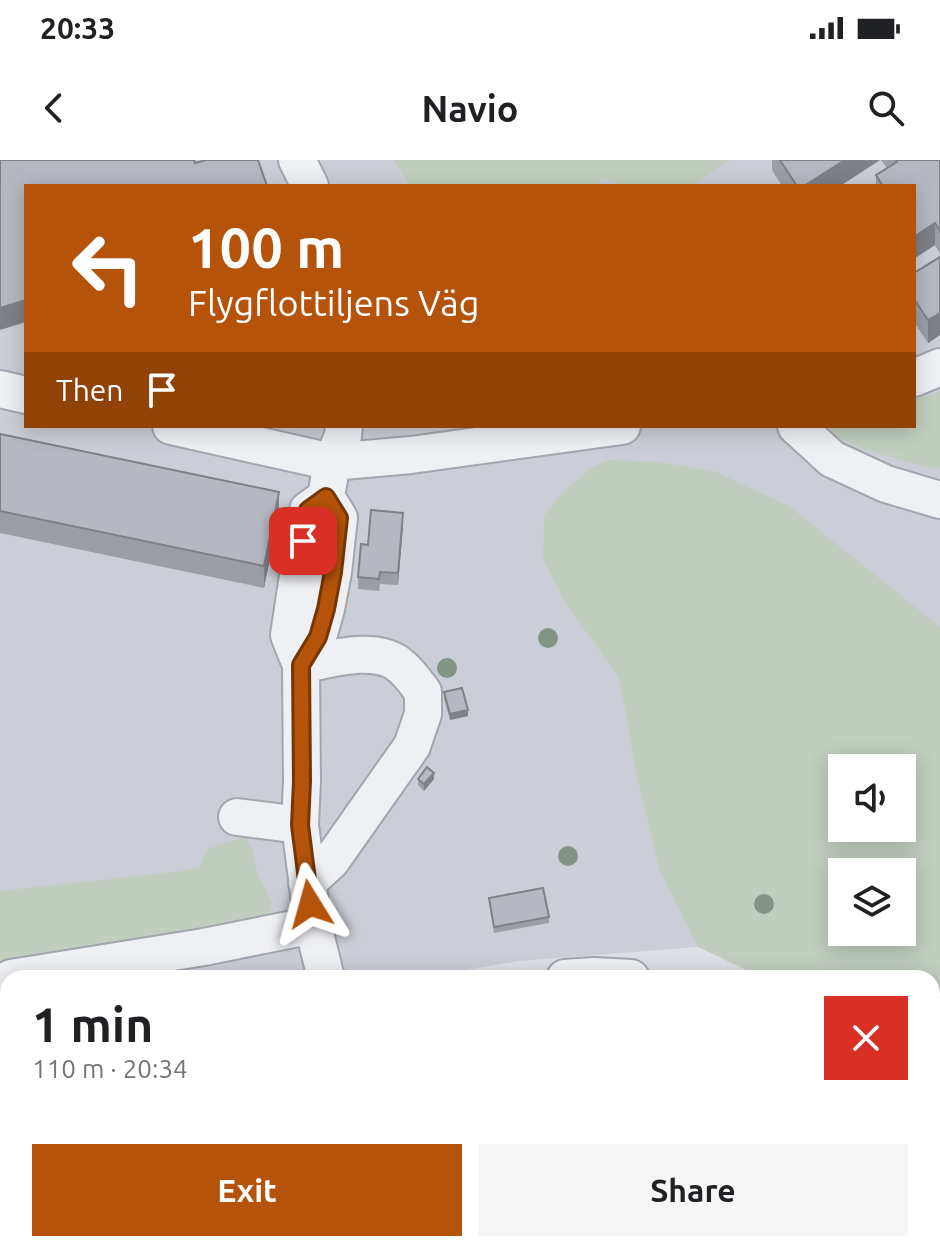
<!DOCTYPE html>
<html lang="en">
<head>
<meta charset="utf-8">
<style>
	:root { --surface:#fff; --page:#f6f6f6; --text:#202124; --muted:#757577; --accent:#b45309 }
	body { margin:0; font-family:Ubuntu,sans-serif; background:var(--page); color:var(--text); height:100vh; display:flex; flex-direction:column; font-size:30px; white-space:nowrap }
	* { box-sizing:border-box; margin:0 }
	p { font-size:26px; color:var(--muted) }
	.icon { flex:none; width:44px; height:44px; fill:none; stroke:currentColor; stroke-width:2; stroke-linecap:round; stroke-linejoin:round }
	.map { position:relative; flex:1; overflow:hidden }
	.sheet { position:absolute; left:0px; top:810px; width:940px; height:282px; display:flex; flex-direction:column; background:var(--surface); border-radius:24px 24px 0 0; box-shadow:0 4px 20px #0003 }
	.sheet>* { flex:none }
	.guide { position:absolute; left:24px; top:24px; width:892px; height:244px; border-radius:0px; box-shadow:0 4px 20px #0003; background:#b45309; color:#fff; overflow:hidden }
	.tools { position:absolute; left:828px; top:594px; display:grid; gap:16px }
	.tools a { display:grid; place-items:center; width:88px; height:88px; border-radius:0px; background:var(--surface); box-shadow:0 4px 20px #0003; font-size:40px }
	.pin { position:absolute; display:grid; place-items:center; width:68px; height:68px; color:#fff; margin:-34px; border-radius:16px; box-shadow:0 4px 12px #0006 }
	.me { position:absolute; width:88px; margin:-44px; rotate:352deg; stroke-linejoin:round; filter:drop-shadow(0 0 6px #0008) }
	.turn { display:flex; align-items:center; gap:28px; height:168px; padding:0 32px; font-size:36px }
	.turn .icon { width:104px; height:104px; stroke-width:2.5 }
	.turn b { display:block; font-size:56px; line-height:68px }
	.then { display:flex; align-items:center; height:76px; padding:0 32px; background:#0003; gap:16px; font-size:30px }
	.round { display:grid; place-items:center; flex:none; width:84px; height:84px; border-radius:0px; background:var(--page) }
	.summary { display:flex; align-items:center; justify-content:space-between; height:136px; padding:0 32px }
	h1 { font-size:48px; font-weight:700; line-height:60px }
	.action { display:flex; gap:16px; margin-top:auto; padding:16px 32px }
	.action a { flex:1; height:92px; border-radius:0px; background:var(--accent); color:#fff; font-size:32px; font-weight:700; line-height:92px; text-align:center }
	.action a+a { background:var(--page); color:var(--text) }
	.status { display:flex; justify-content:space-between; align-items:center; height:56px; padding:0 40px; background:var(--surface); direction:ltr }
	.status svg { height:22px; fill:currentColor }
	header { display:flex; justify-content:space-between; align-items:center; height:104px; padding:0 32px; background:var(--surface); font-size:36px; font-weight:700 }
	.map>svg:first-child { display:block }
	.built { fill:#cbced6; fill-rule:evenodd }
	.green { fill:#c1cebf; fill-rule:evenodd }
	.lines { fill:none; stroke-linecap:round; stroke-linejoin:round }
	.minor-casing { stroke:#a3a6ae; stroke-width:40 }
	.minor { stroke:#eff0f4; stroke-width:36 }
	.tree { fill:#839385 }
	.wall { fill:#9c9ea6 }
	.shaded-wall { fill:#7f8187 }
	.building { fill:#b5b8c1; stroke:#7f8187; stroke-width:2 }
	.route-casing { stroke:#753606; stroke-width:20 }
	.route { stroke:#b45309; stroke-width:14 }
</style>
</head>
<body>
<div class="status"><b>20:33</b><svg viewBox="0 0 49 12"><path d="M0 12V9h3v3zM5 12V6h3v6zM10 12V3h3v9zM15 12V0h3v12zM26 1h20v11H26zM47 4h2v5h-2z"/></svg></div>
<header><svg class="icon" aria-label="back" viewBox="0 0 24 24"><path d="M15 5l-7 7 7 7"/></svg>Navio<svg class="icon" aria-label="search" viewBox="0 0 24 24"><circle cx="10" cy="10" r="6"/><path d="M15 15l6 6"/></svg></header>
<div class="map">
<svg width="940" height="1091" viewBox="0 0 940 1091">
	<rect width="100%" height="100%" fill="#dddfe5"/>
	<path class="built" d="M0,0H940V857L932,818H805L698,787L519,801L419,818H8V927L0,930ZM26,26H914V266H26ZM842,608H902V668H842ZM842,712H902V772H842Z"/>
	<path class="green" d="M394,0H730L693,26H624L600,17L598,26H410Z
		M940,232V309C917,306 845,285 828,271V266H914V239Z
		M607,300L660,302L717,312L790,347L940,467V893L932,891V818H763L698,787L660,711L637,617L619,517L566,444L543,399L544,356L564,331L591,308ZM842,608H902V668H842ZM842,712H902V772H842Z
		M246,676L253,692L258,715L272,742L270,756L245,768L0,805V731L183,711L200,706L207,689Z"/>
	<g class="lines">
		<defs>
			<path id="minor" d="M297,0L310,26
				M914,218L940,207
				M0,229L26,235
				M171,266L332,302L411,295L622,266
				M796,266L832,299L886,324L940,340
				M326,337L308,350L289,475L301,505L302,621L300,665L313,765L326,818
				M301,505C330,499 378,484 402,507C410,514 417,524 423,532V554L412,586L331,701L307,723
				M301,505L318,477L326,449L333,412L339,358L326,337L332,302L343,276L344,266
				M237,657L300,665
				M11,818L204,787L313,765
				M565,818L594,816L631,818
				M932,903L940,906
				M447,1084L451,1091"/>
		</defs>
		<use href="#minor" class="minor-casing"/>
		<use href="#minor" class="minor"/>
	</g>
	<g class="tree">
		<circle cx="548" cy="478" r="10"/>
		<circle cx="447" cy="508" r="10"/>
		<circle cx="568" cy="696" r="10"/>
		<circle cx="764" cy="744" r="10"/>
	</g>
	<path class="wall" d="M772,0H880L840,26H782L772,10Z
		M881,0H940V94L935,85L915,98L914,97V26H876V15L887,8Z
		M940,96V175L928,183L914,162V113Z
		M0,274L279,355L264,428L0,373Z
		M403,365L398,425L380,424L379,431L358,429V417Z
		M444,532L468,556L450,560L444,539Z
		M418,619H434L424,631L418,625Z
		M489,738L549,757V763L494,773Z"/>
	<path class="shaded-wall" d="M845,0H880L840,26H804Z
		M935,63V85L915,98V76Z
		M26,140V162L0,170V148Z
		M940,153V175L928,183V160Z
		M279,332V355L264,428V406Z
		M403,353V365L398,425V413Z
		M468,550V556L450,560V554Z
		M434,613V619L424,631V624Z"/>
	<path class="building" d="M0,0H194L195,3L206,0H258L267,26H26V140L0,148Z
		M780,0H845L804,26H797Z
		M896,0H940V71L935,63L915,76L914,26H883L876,15L897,2Z
		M940,97V153L928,160L914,139V113Z
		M0,274L279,332L264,406L0,351Z
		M371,350L403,353L398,413L380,412L379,419L358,417L361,384L368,385Z
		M462,528L468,550L450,554L444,532Z
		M427,607L434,613L424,624L418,619Z
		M543,728L549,757L494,767L489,738Z"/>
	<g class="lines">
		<defs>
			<path id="route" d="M303,381L308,350L326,337L339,358L333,412L326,449L318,477L301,505L302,621L300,665L310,744"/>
		</defs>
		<use href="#route" class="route-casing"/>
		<use href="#route" class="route"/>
	</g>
</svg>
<div class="tools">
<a><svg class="icon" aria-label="sound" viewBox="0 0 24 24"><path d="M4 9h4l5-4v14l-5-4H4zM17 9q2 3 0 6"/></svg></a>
<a><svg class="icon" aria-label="layers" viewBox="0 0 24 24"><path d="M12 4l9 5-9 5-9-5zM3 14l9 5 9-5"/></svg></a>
</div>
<div class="pin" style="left:303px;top:381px;background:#d93025"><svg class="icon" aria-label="arrive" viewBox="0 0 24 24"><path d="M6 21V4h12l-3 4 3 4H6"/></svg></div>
<svg class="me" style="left:310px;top:744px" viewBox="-20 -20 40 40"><path d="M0-17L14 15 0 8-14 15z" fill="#b45309" stroke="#fff" stroke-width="4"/></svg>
<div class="guide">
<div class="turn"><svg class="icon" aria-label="left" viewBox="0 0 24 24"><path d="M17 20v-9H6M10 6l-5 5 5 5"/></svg><div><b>100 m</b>Flygflottiljens Väg</div></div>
<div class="then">Then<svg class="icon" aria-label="arrive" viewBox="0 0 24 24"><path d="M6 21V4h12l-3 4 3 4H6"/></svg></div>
</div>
<section class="sheet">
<div class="summary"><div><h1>1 min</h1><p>110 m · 20:34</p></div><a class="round" style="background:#d93025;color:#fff"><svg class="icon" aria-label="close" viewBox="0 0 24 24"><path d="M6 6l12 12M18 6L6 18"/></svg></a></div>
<div class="action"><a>Exit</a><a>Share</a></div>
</section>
</div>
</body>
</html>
